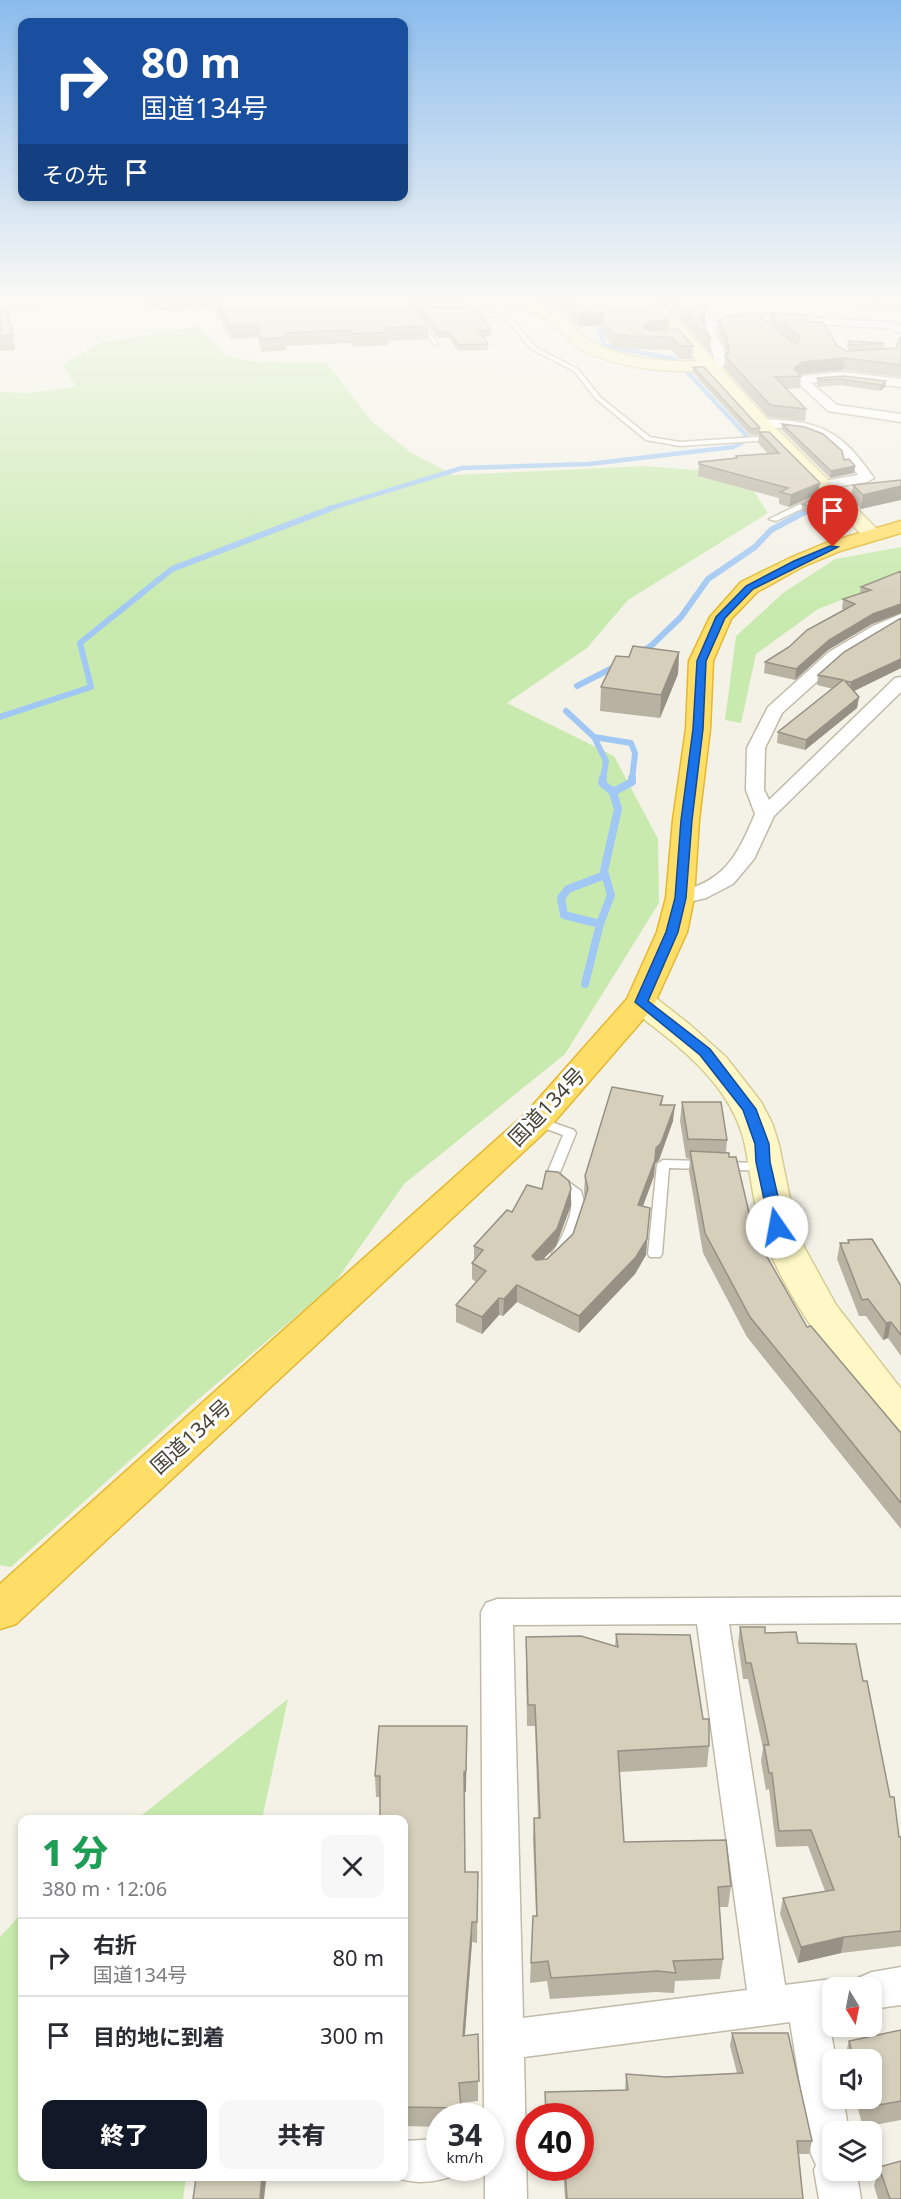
<!DOCTYPE html>
<html lang="ja">
<head>
<meta charset="utf-8">
<style>
	:root { --surface:#fff; --page:#f7f7f7; --text:#2b2b33; --muted:#7c7c81; --line:#e1e1e2; --accent:#111827 }
	body { margin:0; font-family:"Noto Sans","Noto Sans JP",sans-serif; background:var(--page); color:var(--text); height:100vh; display:flex; flex-direction:column; font-size:22px; white-space:nowrap }
	* { box-sizing:border-box; margin:0 }
	p { font-size:20px; color:var(--muted) }
	.icon { flex:none; width:33px; height:33px; fill:none; stroke:currentColor; stroke-width:2; stroke-linecap:round; stroke-linejoin:round }
	.map { position:relative; flex:1; overflow:hidden }
	.side { position:absolute; left:18px; top:1815px; width:390px; height:366px; display:flex; flex-direction:column; background:var(--surface); border-radius:12px; box-shadow:0 3px 9px #0003 }
	.side>* { flex:none }
	.guide { position:absolute; left:18px; top:18px; width:390px; height:183px; border-radius:12px; box-shadow:0 3px 9px #0003; background:#1a4fa0; color:#fff; overflow:hidden }
	.needle { width:39px; rotate:170deg }
	.fabs { position:absolute; left:822px; top:1977px; display:grid; gap:12px }
	.fabs a { display:grid; place-items:center; width:60px; height:60px; border-radius:12px; background:var(--surface); box-shadow:0 3px 9px #0003; font-size:30px }
	.speed { position:absolute; left:426px; top:2103px; display:flex; gap:12px; font-size:30px; font-weight:700; text-align:center }
	.speed>* { display:grid; place-content:center; width:78px; height:78px; border-radius:50%; background:var(--surface); box-shadow:0 3px 9px #0003; line-height:1 }
	.speed small { font-size:15px; font-weight:400 }
	.speed .limit { border:9px solid #d22; background:#fff; color:#111 }
	.pin { position:absolute; display:grid; place-items:center; width:51px; height:51px; color:#fff; margin:-62px -26px; border-radius:50% 50% 50% 0; rotate:-45deg; box-shadow:0 0 6px #0007 }
	.pin .icon { rotate:45deg }
	.me { position:absolute; width:66px; margin:-33px; rotate:348deg; stroke-linejoin:round; filter:drop-shadow(0 0 4px #0008) }
	.turn { display:flex; align-items:center; gap:21px; height:126px; padding:0 24px; font-size:27px }
	.turn .icon { width:78px; height:78px; stroke-width:2.5 }
	.turn b { display:block; font-size:42px; line-height:51px }
	.then { display:flex; align-items:center; height:57px; padding:0 24px; background:#0003; gap:12px; font-size:22px }
	.round { display:grid; place-items:center; flex:none; width:63px; height:63px; border-radius:12px; background:var(--page) }
	.head { display:flex; align-items:center; justify-content:space-between; height:102px; padding:0 24px }
	h1 { font-size:36px; font-weight:800; line-height:45px; color:#1e9e55 }
	.primary-button { display:flex; gap:12px; margin-top:auto; padding:12px 24px }
	.primary-button a { flex:1; height:69px; border-radius:12px; background:var(--accent); color:#fff; font-size:24px; font-weight:800; line-height:69px; text-align:center }
	.primary-button a+a { background:var(--page); color:var(--text) }
	ul { padding:0; list-style:none }
	li { display:flex; align-items:center; gap:18px; height:78px; padding:0 24px; border-top:2px solid var(--line) }
	li div { flex:1 }
	li b { display:block; font-size:22px }
	li em { font-style:normal }
	.map>svg:first-child { display:block }
	.green { fill:#c8eaae }
	.lines { fill:none; stroke-linecap:round; stroke-linejoin:round }
	.stream-far2 { stroke:#a1c8f4; stroke-width:4.5 }
	.stream-far1 { stroke:#a1c8f4; stroke-width:6 }
	.stream { stroke:#a1c8f4; stroke-width:8 }
	.lane-casing { stroke:#c0bba9; stroke-width:3 }
	.street-casing { stroke:#c0bba9; stroke-width:3 }
	.secondary-casing { stroke:#d6cc95; stroke-width:3 }
	.highway-casing { stroke:#e4b731; stroke-width:3 }
	.lane { fill:#fff; fill-rule:evenodd }
	.street { fill:#fff; fill-rule:evenodd }
	.secondary { fill:#fff8c6; fill-rule:evenodd }
	.highway { fill:#ffde67; fill-rule:evenodd }
	.wall { fill:#b8b2a2 }
	.shaded-wall { fill:#969184 }
	.building { fill:#d6cfbc; stroke:#969184; stroke-width:1.5 }
	.route { fill:#1a73e8; stroke:#114b97; stroke-width:1.5 }
	.labels { text-anchor:middle; stroke-width:6; stroke-linejoin:round; paint-order:stroke }
	.street-label { font-size:21px; fill:#484336; stroke:#fff }
</style>
</head>
<body>
<div class="map">
<svg width="901" height="2199" viewBox="0 0 901 2199">
	<rect width="100%" height="100%" fill="#f4f2e7"/>
	<path class="green" d="M197,327L225,355L245,361L327,363L372,422L413,454L454,475L645,466L743,474L768,513L628,600L587,648L507,703L614,756L658,839L659,903L565,1054L404,1184L334,1284L195,1402L11,1567L0,1565V392L28,393L76,387L63,365L100,343Z
		M901,547V577L818,609L756,654L741,723L725,720L736,636L783,593L835,559Z
		M288,1699L262,1819H137Z
		M22,1913V2176L186,2177L183,2199H0V1937Z"/>
	<g class="lines">
		<path class="stream-far2" d="M328,509L462,468L589,464L733,447L742,443L747,436L675,359L605,346C597,331 600,315 591,301
			M809,509L813,507"/>
		<path class="stream-far1" d="M638,654L652,645L681,617L708,579L755,547L771,530L812,508
			M577,686L620,664
			M566,711L594,737L631,743L635,753L632,780
			M0,717L91,687L80,643L172,569L332,508
			M594,737L606,761L603,780"/>
		<path class="stream" d="M603,778L602,783L613,792
			M600,924L564,915L561,898L568,889L605,875
			M585,984L600,924L611,895L604,871L618,809L613,792L632,782V778"/>
		<defs>
			<path id="lane" d="M828,301H848L901,307V311Z
				M408,306H437L435,309H414L438,345H434Z
				M461,307L502,315L514,321L535,347L578,369L600,397L650,437L680,442L772,436L775,438L772,440L680,446L646,440L596,399L574,371L531,349L510,323L498,317L459,310Z
				M813,498L820,500L776,521L769,519Z
				M537,1117L574,1130L576,1133L559,1175L581,1191L585,1205L571,1249L564,1256H554L552,1253C560,1243 578,1205 569,1195C562,1187 552,1184 546,1176L563,1135L533,1124L531,1121Z
				M663,1160L703,1161L709,1165L703,1169L669,1168L662,1254L660,1257H650L648,1254L657,1164Z
				M723,1162L763,1163L769,1167L763,1171L719,1169L717,1166Z"/>
			<path id="street" d="M755,315L891,322L901,326V333L889,328L755,321L715,328L714,331L724,350L726,364L720,368L705,369V363L714,361L711,346L702,331L706,323Z
				M843,372L901,379V387L843,380L811,383L837,405L901,414V422L828,411L795,380L801,376Z
				M761,419C820,421 840,429 874,478L867,482L823,489L818,488L816,485L818,482L858,475C842,452 824,433 795,429C782,427 769,429 756,426L755,423Z
				M901,614V625L841,660L782,713L765,748L764,790L769,800L895,678L901,677V692L774,816L754,859L733,884L706,898L680,904L673,902L670,898L673,894C724,881 735,861 755,814L746,790L747,748L768,707L829,652L873,626Z
				M901,1597V1623L729,1624L785,1985L832,1979L846,1985L847,1988H832V2017H828L836,2060H832V2098H843L849,2132H832V2170H856L861,2199H819L814,2170L816,2165L811,2154L790,2022L524,2057L527,2199H485V2168H490V2116H484L481,1612L486,1603L497,1599ZM697,1624L747,1990L523,2018L513,1625Z
				M901,1967V2005L872,2009V1988H854L858,1978L872,1972Z
				M440,2139V2168H458L455,2175C435,2183 412,2185 392,2176H404V2141Z"/>
			<path id="secondary" d="M0,301H47L40,306L0,311Z
				M494,301C521,301 546,301 568,320C577,327 582,337 592,342C625,359 661,362 697,361L667,328L632,301H649L679,322L767,419L882,534L879,538H865L755,427L705,371C663,372 617,369 579,348C570,342 564,333 556,326C538,310 518,310 496,304Z
				M641,993L652,995L689,1024L726,1057L761,1102L772,1123L779,1145L792,1209L804,1247L836,1305L901,1389V1431L887,1426C843,1371 796,1314 768,1248C754,1215 752,1180 745,1145C732,1084 677,1044 630,1009L626,1002L630,995Z"/>
			<path id="highway" d="M901,521V533L840,551L804,566L757,592L731,619L713,661L710,729L699,820L694,898L687,932L652,1009L549,1128L16,1624L0,1629V1584L525,1114L627,999L657,932L666,898L673,820L686,729L689,661L710,617L741,582L790,558L826,543Z"/>
		</defs>
		<use href="#lane" class="lane-casing"/>
		<use href="#street" class="street-casing"/>
		<use href="#secondary" class="secondary-casing"/>
		<use href="#highway" class="highway-casing"/>
		<use href="#lane" class="lane"/>
		<use href="#street" class="street"/>
		<use href="#secondary" class="secondary"/>
		<use href="#highway" class="highway"/>
	</g>
	<path class="wall" d="M0,301L13,335L15,350L0,351Z
		M149,301H468V305L412,304L428,326V339L388,341V345L353,347L351,343L286,346V350L262,352L258,338L231,339L213,308L156,311L155,306L150,307Z
		M525,301H646L669,320L668,330L693,346L692,359H679L671,350L628,349L612,346L602,334V325L579,327L568,314L556,307Z
		M653,301H698L706,308L705,321L704,325L711,340L710,353L681,320Z
		M418,306L491,330V336L483,337L488,344V350L458,351L449,338H438L418,311Z
		M770,313L809,322L837,346L846,351L896,348L901,338V377L843,370L801,374L800,388L786,389L806,409L805,421L768,417L724,368L725,356L727,354L726,350L717,330L718,319L769,323Z
		M848,341L884,343L883,349L849,351L847,347Z
		M693,367L760,428V432L818,494L789,507L779,504V498L698,476L699,462L735,458L736,456L768,454L758,443L759,435H750L693,373Z
		M817,378L886,381L885,387L880,391L840,385L819,387L817,385Z
		M782,424L855,466L854,473L830,478L782,430Z
		M901,480L861,509L851,499L853,485Z
		M802,504L841,509L840,516L830,520L802,511Z
		M901,571V613L872,624L828,650L795,680L764,673L765,662L844,610L842,609L843,599L860,594L861,587Z
		M679,652L678,674L660,718L600,711L601,687L629,657Z
		M901,668L854,691L859,697L857,708L805,750L777,743L778,732L833,689L817,685L818,675Z
		M663,1096L662,1105L673,1121L659,1160L655,1164L654,1176L643,1206L650,1208L646,1255L635,1274L579,1333L517,1302L503,1316L499,1315L482,1334L456,1322V1305L476,1282L472,1279V1263L474,1260V1246L512,1212L571,1205L556,1246L543,1259H547L573,1234L585,1198L584,1193L585,1176Z
		M682,1102L727,1140L726,1152L729,1157L754,1234L807,1327L901,1433V1529L747,1337L703,1253L689,1171L690,1159L686,1158L680,1121Z
		M848,1240L901,1286V1356L888,1338L883,1340L866,1316H859L837,1259L840,1243H848Z
		M740,1627L765,1633L798,1643L863,1681L899,1837H901V1946L841,1953L798,1963L780,1914L783,1898L825,1891L808,1846L776,1847L769,1789L766,1790L761,1761L763,1748L748,1679H743L738,1643Z
		M616,1634L703,1719L709,1746L707,1767L619,1772L624,1842L731,1886L728,1907H719L723,1959L720,1979L675,1981L674,1993L656,1992L550,1999L547,1981L530,1983L533,1916H536L533,1839L534,1818H538L535,1726H527L526,1657V1637L615,1647Z
		M379,1726L466,1792H464L465,1872H478L477,1943L472,1942L465,2036L478,2034V2101L460,2103L461,2116H440V2127L404,2126V1820L380,1797H376L375,1776Z
		M901,2030V2120L863,2127L855,2098H872V2060H844L849,2041Z
		M732,2033L812,2141L809,2154H799L803,2199H565L563,2168H580V2116H545V2092L625,2090L626,2074L666,2077L737,2073L730,2046Z
		M879,2167L901,2199H878L874,2186Z"/>
	<path class="shaded-wall" d="M149,301H155V306L150,307Z
		M706,308L705,321L701,329V319Z
		M604,312L602,325L579,327L580,314Z
		M669,320L668,333L642,337L643,327L650,321Z
		M845,358L843,370L801,374L798,376L794,368L802,362Z
		M886,381L885,387L880,391L881,385Z
		M855,466L854,473L830,478L831,471Z
		M820,483L818,494L789,507L791,495Z
		M901,486V500L861,509L863,495Z
		M841,509L840,516L830,520L831,513Z
		M901,604V613L872,624L828,650L795,680L796,669L829,640L873,614Z
		M679,652L678,674L660,718L661,695Z
		M901,659V668L850,693L851,682Z
		M859,697L857,708L805,750L806,740Z
		M675,1105L673,1121L659,1160L655,1164L654,1176L637,1222L638,1205L656,1148Z
		M571,1189V1205L556,1246L531,1272L532,1256Z
		M647,1239L646,1255L635,1274L579,1333V1316Z
		M517,1285V1302L503,1316L504,1299Z
		M499,1298V1315L482,1334V1317Z
		M891,1322L888,1338L883,1340L886,1323Z
		M467,1726L466,1792H464V1772Z
		M472,1922V1942L463,2056V2036Z
		M844,1937L841,1953L798,1963L801,1947Z
		M262,2176H265L266,2181L264,2199H260Z"/>
	<path class="building" d="M0,301H4L13,335L0,336Z
		M215,301H411L428,326L386,328L388,332L352,334L350,330L284,333L285,337L261,339L257,326H230Z
		M568,301H646L669,320L650,321L643,327L651,331L678,329L693,346H680L671,337L629,336L612,333L602,321L604,312L580,314Z
		M672,301H698L706,308L701,319L711,340L682,308Z
		M418,306L475,309L491,330L479,331L488,344L458,345L449,332H438Z
		M756,312L793,342L798,343L800,337L770,313L807,315L809,322H823L837,346L846,351L896,348L900,338H901V365L845,358L802,362L794,368L801,376L775,377L806,409L770,405L725,356L729,352L727,338L718,319Z
		M848,341L884,343L850,345Z
		M693,367H704L760,428L751,429Z
		M844,376L886,381L881,385L841,379L820,380L817,378Z
		M782,424L805,427L823,434L842,451L844,460L849,459L855,466L831,471Z
		M759,432H769L820,483L791,495L780,492L788,488L699,464V462L737,458L736,456L779,453Z
		M901,480V486L863,495L853,485Z
		M825,493L841,509L831,513L802,504Z
		M901,571V604L873,614L829,640L796,669L765,662L789,647L807,630L855,604L843,599L871,590L861,587Z
		M901,618V659L851,682L845,681L859,697L806,740L778,732L843,680L818,675L844,652Z
		M633,646L679,652L661,695L601,687L616,656L629,657Z
		M612,1087L663,1096L660,1105H675L661,1143L656,1148L655,1160L638,1205L650,1208L647,1239L636,1257L579,1316L517,1285L504,1299L499,1298L482,1317L456,1305L486,1271L472,1263L483,1250L474,1246L507,1210L512,1212L527,1185L542,1189L546,1171L558,1172L569,1181L571,1189L557,1229L532,1256L536,1260L547,1259L573,1234L588,1189L585,1176Z
		M682,1102H721L727,1140L688,1139Z
		M690,1151L729,1153V1157H736L754,1234L807,1327L811,1326L901,1433V1503L750,1317L705,1233Z
		M872,1239L901,1286V1335L891,1322L886,1323L868,1299L862,1300L840,1243H849L848,1240Z
		M740,1627H765V1633L796,1632L798,1643L856,1644L863,1681H867L890,1797H894L899,1837H901V1931L844,1937L801,1947L783,1898L834,1890L811,1830L779,1831L772,1773H769L764,1745H769L751,1663H746Z
		M616,1634L690,1635L703,1719H709V1746L618,1751L624,1842L726,1840L731,1886L718,1887L723,1959L673,1961L676,1973L658,1971L551,1978L548,1961L531,1963L533,1916H537L534,1818H540L535,1705H528L526,1637L581,1636L618,1647Z
		M379,1726H467L466,1771L464,1772L465,1872H478L477,1922H472L463,2036L478,2034L479,2081L459,2083L461,2108L404,2107V1820H380V1776H375Z
		M901,2030V2101L868,2107L866,2098H872V2060H854L849,2041Z
		M732,2033H788L812,2141H797L803,2199H567L565,2168H580V2116H546L545,2092L628,2090L626,2074L666,2077L743,2073Z
		M901,2161V2199H890L879,2167Z
		M218,2176H262L260,2199H193L196,2178L218,2177Z"/>
	<linearGradient id="sky" x2="0" y2="1"><stop stop-color="#8bbced"/><stop offset="0.49" stop-color="#faf9f4"/><stop offset="1" stop-color="#faf9f4" stop-opacity="0"/></linearGradient>
	<rect width="901" height="609" fill="url(#sky)"/>
	<path class="route" d="M830,546L838,547L753,589L725,618L706,661L703,729L692,820L686,898L678,932L648,1001L710,1049L756,1109L769,1144L770,1162L785,1227L777,1232L770,1227L756,1162L755,1144L743,1110L700,1055L635,1002L666,932L675,898L681,820L693,729L697,661L716,617L746,586L794,561Z"/>
	<g class="labels">
		<g class="street-label">
			<text transform="translate(547 1107) rotate(-46)" y="7">国道134号</text>
			<text transform="translate(191 1437) rotate(-42)" y="7">国道134号</text>
		</g>
	</g>
</svg>
<div class="fabs">
<a><svg class="needle" viewBox="-14 -14 28 28"><path d="M0-13l5 13h-10z" fill="#e53935"/><path d="M0 13l5-13h-10z" fill="#7c7c81"/></svg></a>
<a><svg class="icon" aria-label="sound" viewBox="0 0 24 24"><path d="M4 9h4l5-4v14l-5-4H4zM17 9q2 3 0 6"/></svg></a>
<a><svg class="icon" aria-label="layers" viewBox="0 0 24 24"><path d="M12 4l9 5-9 5-9-5zM3 14l9 5 9-5"/></svg></a>
</div>
<div class="speed"><div>34<small>km/h</small></div><div class="limit">40</div></div>
<div class="pin" style="left:833px;top:547px;background:#d93025"><svg class="icon" aria-label="arrive" viewBox="0 0 24 24"><path d="M6 21V4h12l-3 4 3 4H6"/></svg></div>
<svg class="me" style="left:777px;top:1227px" viewBox="-20 -20 40 40"><circle r="19" fill="#fff"/><path d="M0-13L10 11 0 6-10 11z" fill="#1a73e8"/></svg>
<div class="guide">
<div class="turn"><svg class="icon" aria-label="right" viewBox="0 0 24 24"><path d="M7 20v-9h11M14 6l5 5-5 5"/></svg><div><b>80 m</b>国道134号</div></div>
<div class="then">その先<svg class="icon" aria-label="arrive" viewBox="0 0 24 24"><path d="M6 21V4h12l-3 4 3 4H6"/></svg></div>
</div>
<section class="side">
<div class="head"><div><h1>1 分</h1><p>380 m · 12:06</p></div><a class="round"><svg class="icon" aria-label="close" viewBox="0 0 24 24"><path d="M6 6l12 12M18 6L6 18"/></svg></a></div>
<ul>
<li><svg class="icon" aria-label="right" viewBox="0 0 24 24"><path d="M7 20v-9h11M14 6l5 5-5 5"/></svg><div><b>右折</b><p>国道134号</p></div><em>80 m</em></li>
<li><svg class="icon" aria-label="arrive" viewBox="0 0 24 24"><path d="M6 21V4h12l-3 4 3 4H6"/></svg><div><b>目的地に到着</b></div><em>300 m</em></li>
</ul>
<div class="primary-button"><a>終了</a><a>共有</a></div>
</section>
</div>
</body>
</html>
